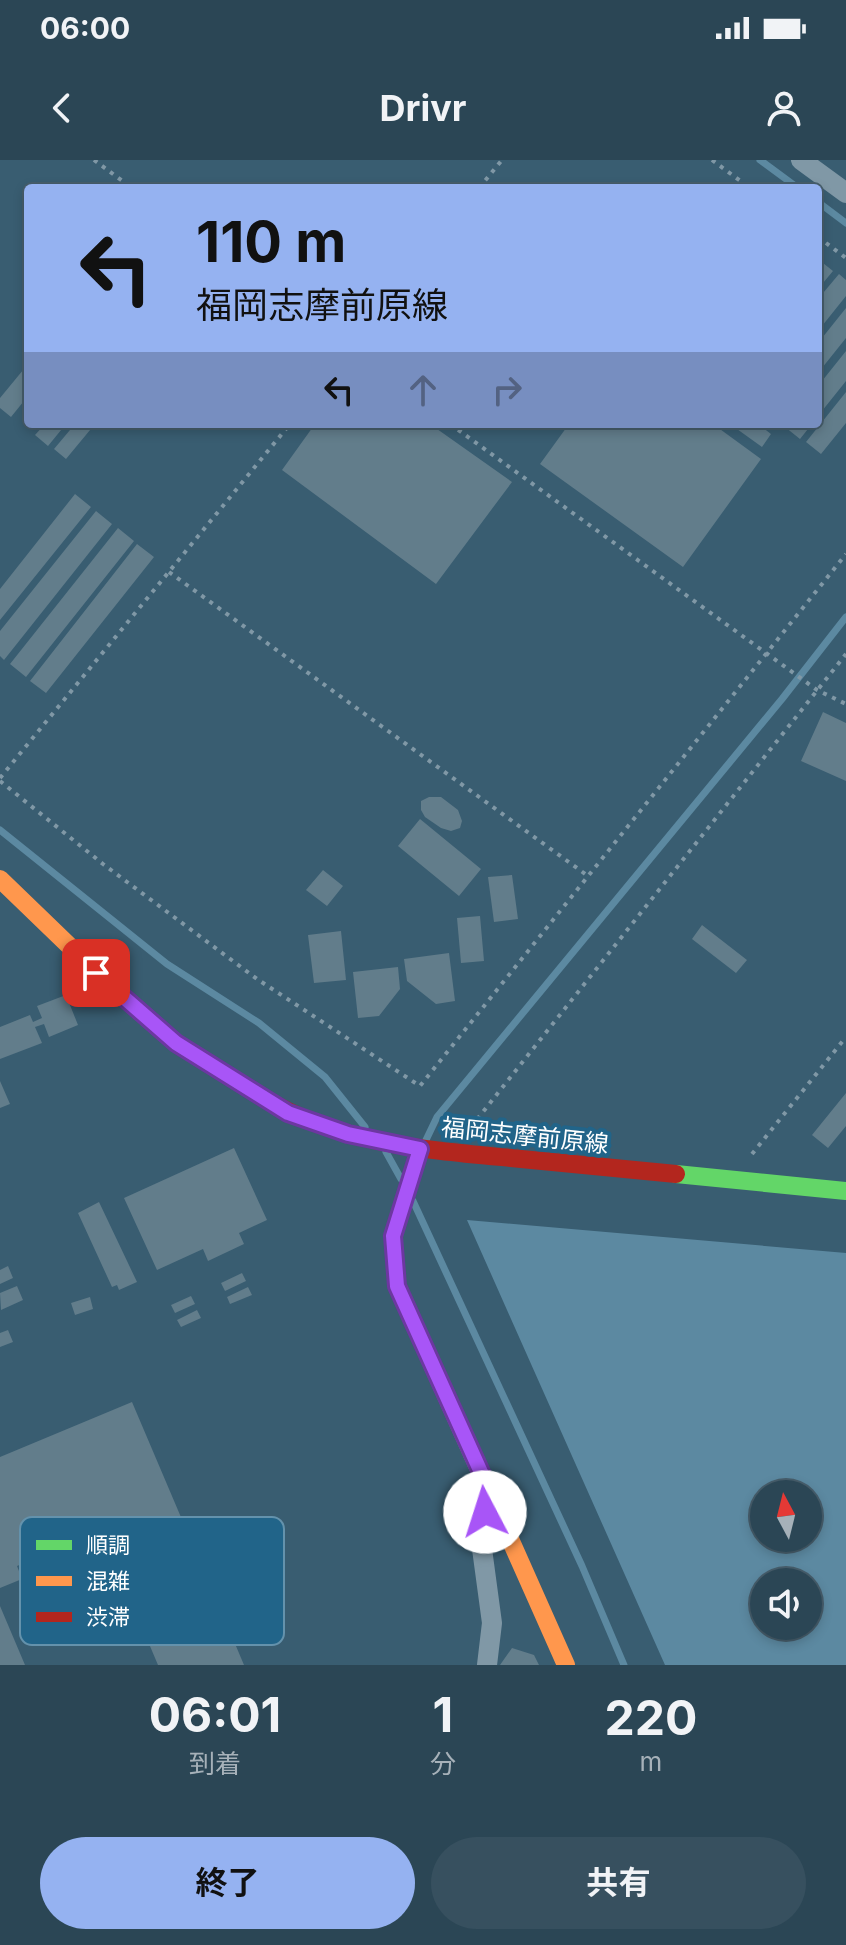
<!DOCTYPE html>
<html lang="ja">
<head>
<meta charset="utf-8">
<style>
	:root { --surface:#2b4655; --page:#37505f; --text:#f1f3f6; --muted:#a6b1b9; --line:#475e6c; --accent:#95b2f1 }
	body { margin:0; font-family:Inter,"Noto Sans JP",sans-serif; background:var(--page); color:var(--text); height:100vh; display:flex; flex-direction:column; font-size:30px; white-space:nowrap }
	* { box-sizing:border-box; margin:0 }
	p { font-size:26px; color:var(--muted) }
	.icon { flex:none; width:44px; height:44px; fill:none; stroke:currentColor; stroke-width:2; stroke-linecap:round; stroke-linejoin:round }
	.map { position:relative; height:1505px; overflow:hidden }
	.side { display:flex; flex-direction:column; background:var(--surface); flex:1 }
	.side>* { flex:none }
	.top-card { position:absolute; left:24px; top:24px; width:798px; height:244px; border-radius:8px; box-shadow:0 4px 12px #0003,0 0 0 2px var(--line); background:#95b2f1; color:#111; overflow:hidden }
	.needle { width:52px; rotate:353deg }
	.buttons { position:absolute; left:750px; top:1320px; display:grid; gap:16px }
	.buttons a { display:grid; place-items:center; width:72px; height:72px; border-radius:50%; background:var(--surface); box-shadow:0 4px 12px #0003,0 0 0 2px var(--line); font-size:40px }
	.pin { position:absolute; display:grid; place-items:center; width:68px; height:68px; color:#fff; margin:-34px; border-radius:16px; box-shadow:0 4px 12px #0006 }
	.me { position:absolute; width:88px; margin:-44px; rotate:355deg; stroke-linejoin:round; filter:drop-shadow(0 0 6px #0008) }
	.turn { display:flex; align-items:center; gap:28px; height:168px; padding:0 40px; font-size:36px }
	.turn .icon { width:104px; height:104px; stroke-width:2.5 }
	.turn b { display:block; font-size:56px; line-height:68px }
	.lanes { display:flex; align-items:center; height:76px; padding:0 40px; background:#0003; justify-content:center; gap:40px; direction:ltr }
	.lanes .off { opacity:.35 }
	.eta { display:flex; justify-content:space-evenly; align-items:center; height:136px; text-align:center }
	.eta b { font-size:48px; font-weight:700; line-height:56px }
	.cta { display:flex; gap:16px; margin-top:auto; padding:16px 40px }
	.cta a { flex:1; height:92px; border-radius:48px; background:var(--accent); color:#111; font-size:32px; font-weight:700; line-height:92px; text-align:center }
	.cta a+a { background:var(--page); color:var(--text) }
	.status { display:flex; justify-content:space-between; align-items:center; height:56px; padding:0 40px; background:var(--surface); direction:ltr }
	.status svg { height:22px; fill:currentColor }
	header { display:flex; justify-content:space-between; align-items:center; height:104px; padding:0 40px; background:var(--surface); font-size:36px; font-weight:700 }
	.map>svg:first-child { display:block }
	.water { fill:#5c89a1; fill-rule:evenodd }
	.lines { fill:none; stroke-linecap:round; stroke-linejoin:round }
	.stream { stroke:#5c89a1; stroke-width:7 }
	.building { fill:#627d8b }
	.path { stroke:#8098a6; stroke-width:4; stroke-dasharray:4 6; stroke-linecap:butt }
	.street { stroke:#8098a6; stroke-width:20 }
	.fast { stroke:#63d668; stroke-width:18 }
	.slow { stroke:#ff974d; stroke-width:18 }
	.jam { stroke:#b3261e; stroke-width:18 }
	.route-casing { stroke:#6d37a1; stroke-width:20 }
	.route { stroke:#a855f7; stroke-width:14 }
	.labels { text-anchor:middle; stroke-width:8; stroke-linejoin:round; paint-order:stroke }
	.street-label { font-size:24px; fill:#fff; stroke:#216489 }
	.key { fill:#216489; stroke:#6492ac; stroke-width:2 }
	.key-label { font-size:22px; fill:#fff }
</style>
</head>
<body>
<div class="status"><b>06:00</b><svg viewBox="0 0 49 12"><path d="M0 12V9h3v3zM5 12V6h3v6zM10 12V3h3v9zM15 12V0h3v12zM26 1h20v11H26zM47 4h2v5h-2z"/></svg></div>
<header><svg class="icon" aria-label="back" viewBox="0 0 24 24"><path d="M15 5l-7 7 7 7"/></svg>Drivr<svg class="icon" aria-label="person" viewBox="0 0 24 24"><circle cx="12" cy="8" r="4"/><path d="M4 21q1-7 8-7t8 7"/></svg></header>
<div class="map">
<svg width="846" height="1505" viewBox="0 0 846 1505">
	<rect width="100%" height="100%" fill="#395d71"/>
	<path class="water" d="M467,1060L846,1093V1505H665ZM764,1334H808V1378H764ZM764,1422H808V1466H764Z"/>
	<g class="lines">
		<path class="stream" d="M760,0L798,28
			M818,42L846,63
			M0,670L167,804L259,863L325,917L365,967
			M426,980L437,957L782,539L846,457
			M386,992L401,1019
			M413,1041L582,1406L624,1505"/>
	</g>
	<path class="building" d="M818,99L833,111L818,129Z
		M839,114L846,120V136L818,171V139Z
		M846,148V178L818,213V183Z
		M846,191V221L818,256V226Z
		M28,204V236L11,257L0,248V238Z
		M846,232V263L821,294L806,282Z
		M45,264H66L48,286L35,275Z
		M75,264H95L66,299L54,289Z
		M315,264H430L512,322L436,424L282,310Z
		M569,264H713L761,299L683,407L540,304Z
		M730,264H758L771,274L762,287Z
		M787,264H812L800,279L785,267Z
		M75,334L91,347L0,460V429Z
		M96,351L112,364L4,500L0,496V471Z
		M118,368L134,381L26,517L10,504Z
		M137,384L154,397L46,533L30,521Z
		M823,552L846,563V621L801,601Z
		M429,637H441L458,650L462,661L460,668L451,671L441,668L425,657L421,650V641Z
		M420,659L481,709L459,736L398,686Z
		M323,710L343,726L327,746L306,730Z
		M512,715L518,759L494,762L488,717Z
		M480,756L484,801L461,803L457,758Z
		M702,765L747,800L736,813L692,779Z
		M341,771L346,820L314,823L308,775Z
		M449,793L455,841L436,844L407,821L404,799Z
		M398,807L400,829L379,856L358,858L353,812Z
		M66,835L78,865L49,877L44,864L35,867L42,883L0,899V867L30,855L33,862L42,858L37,846Z
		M0,921L10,944L0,948Z
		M846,933V966L828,988L812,975Z
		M234,988L267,1060L239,1073L244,1084L208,1101L203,1089L157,1110L124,1038Z
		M99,1042L137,1122L119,1130L117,1125L112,1127L78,1053Z
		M8,1106L13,1118L0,1124V1110Z
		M242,1113L246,1121L225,1131L221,1123Z
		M17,1126L23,1140L1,1150L0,1133Z
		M248,1127L252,1135L230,1144L227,1137Z
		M191,1136L195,1144L175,1153L171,1145Z
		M90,1137L93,1149L75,1155L71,1143Z
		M197,1150L201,1158L181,1167L177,1160Z
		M8,1170L13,1182L0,1187V1173Z
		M132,1242L186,1369L112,1399L100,1371L17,1406L22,1419L0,1428V1297Z
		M195,1389L206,1415L244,1505H158L122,1420Z
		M0,1446L25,1505H0Z
		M512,1488L534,1495L539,1505H500Z"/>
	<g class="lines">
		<path class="path" d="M94,0L132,28
			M712,0L750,28
			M479,28L502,0
			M818,77L846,98
			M450,264L817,530L846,544
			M169,412L588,716
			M0,618L290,264
			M0,621L103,704L257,819L420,926L846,394
			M471,967L846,494
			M752,994L846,877"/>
		<path class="street" d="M801,0L846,33
			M487,1505L492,1463L480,1374L489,1331"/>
		<path class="fast" d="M420,989L393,1076L397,1126L510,1379
			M676,1014L846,1031"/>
		<path class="slow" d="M0,719L116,831L176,883L262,937
			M510,1379L566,1505"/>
		<path class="jam" d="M262,937C336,983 426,990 511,998C566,1003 621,1009 676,1014"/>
	</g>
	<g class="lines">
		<defs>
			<path id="route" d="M96,813L176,883L288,953L348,974L420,989L393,1076L397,1126L489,1330L485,1352"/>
		</defs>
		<use href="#route" class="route-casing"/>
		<use href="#route" class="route"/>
	</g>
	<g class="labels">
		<g class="street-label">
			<text transform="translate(525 976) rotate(6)" y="8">福岡志摩前原線</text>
		</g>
	</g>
	<rect x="20" y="1357" width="264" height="128" rx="12" class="key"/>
	<rect x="36" y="1380" width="36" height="10" fill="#63d668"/>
	<rect x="36" y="1416" width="36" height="10" fill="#ff974d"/>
	<rect x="36" y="1452" width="36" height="10" fill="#b3261e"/>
	<g class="key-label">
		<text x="86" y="1393">順調</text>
		<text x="86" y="1429">混雑</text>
		<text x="86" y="1465">渋滞</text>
	</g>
</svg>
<div class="buttons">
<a><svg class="needle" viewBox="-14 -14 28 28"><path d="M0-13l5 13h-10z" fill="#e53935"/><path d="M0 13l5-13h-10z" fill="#a6b1b9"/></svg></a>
<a><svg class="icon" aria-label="sound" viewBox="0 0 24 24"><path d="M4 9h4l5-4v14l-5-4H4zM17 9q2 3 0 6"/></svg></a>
</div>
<div class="pin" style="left:96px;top:813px;background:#d93025"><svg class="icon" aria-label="arrive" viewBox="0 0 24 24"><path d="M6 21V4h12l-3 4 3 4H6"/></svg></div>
<svg class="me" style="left:485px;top:1352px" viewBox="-20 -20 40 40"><circle r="19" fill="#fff"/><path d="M0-13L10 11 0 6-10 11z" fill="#a855f7"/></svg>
<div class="top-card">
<div class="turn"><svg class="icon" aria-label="left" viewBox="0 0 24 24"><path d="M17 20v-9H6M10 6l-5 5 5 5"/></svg><div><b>110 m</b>福岡志摩前原線</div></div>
<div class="lanes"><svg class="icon" aria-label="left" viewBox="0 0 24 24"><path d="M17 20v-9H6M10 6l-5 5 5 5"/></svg><svg class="icon off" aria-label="ahead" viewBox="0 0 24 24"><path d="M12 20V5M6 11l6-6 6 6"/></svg><svg class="icon off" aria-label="right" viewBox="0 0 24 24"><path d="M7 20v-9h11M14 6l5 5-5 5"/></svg></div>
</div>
</div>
<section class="side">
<div class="eta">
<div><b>06:01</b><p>到着</p></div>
<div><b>1</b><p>分</p></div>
<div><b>220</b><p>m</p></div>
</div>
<div class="cta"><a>終了</a><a>共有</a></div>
</section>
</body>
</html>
